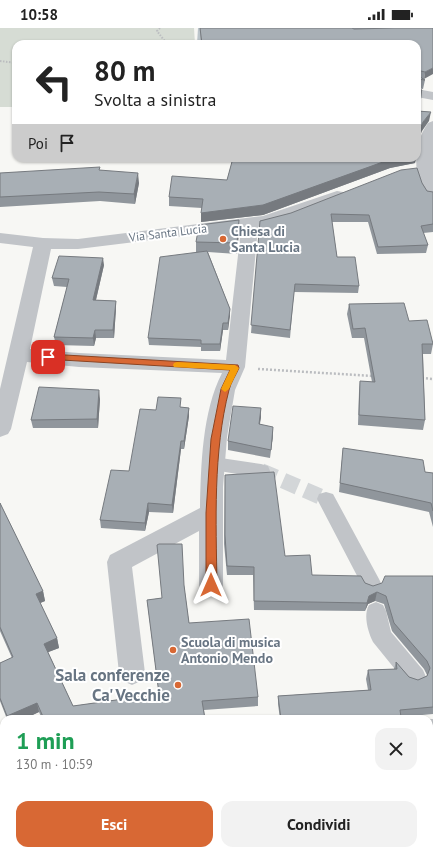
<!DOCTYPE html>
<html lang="it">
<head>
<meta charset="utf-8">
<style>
	:root { --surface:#fff; --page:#f2f2f2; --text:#222; --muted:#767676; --accent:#d86834 }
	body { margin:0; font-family:"PT Sans",sans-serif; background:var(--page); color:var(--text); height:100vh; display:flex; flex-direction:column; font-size:15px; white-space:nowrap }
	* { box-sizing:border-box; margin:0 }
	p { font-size:13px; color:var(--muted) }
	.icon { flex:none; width:22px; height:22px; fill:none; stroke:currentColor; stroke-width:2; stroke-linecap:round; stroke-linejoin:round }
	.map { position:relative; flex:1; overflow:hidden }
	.panel { position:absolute; left:0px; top:687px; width:433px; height:140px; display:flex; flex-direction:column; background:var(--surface); border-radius:12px 12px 0 0; box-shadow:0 1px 3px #0004 }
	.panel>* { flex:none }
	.hud { position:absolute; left:12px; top:12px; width:409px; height:122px; border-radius:12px; box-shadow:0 1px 3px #0004; background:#fff; color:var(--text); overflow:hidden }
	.pin { position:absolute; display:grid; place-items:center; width:34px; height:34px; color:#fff; margin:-17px; border-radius:8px; box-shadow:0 2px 6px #0006 }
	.me { position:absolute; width:44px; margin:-22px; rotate:0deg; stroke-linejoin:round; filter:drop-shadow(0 0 3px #0008) }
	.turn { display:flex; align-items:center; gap:14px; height:84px; padding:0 16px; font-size:18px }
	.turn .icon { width:52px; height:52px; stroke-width:2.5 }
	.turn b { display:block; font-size:28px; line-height:34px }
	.then { display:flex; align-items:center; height:38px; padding:0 16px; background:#0003; gap:8px; font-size:15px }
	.round { display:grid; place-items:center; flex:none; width:42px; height:42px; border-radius:12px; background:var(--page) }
	.overview { display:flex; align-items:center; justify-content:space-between; height:68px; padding:0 16px }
	h1 { font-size:24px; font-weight:800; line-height:30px; color:#1e9e55 }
	.button { display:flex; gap:8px; margin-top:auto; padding:8px 16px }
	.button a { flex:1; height:46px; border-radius:12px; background:var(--accent); color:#fff; font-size:16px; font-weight:800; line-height:46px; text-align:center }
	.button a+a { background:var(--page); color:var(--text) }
	.status { display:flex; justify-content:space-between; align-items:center; height:28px; padding:0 20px; background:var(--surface); direction:ltr }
	.status svg { height:11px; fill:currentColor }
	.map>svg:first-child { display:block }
	.green { fill:#d6dcd4 }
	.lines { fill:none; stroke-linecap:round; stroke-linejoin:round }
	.stream { fill:#bbc4ca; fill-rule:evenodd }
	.pedestrian-tunnel { stroke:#d3d6d8; stroke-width:16; stroke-dasharray:16 8; stroke-linecap:butt }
	.path-far1 { stroke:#bbbdc0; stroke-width:2; stroke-dasharray:1.5 1.5; stroke-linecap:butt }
	.path { stroke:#bbbdc0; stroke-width:2.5; stroke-dasharray:2 2; stroke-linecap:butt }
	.pedestrian { fill:#c1c4c8; fill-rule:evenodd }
	.minor { fill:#c1c4c8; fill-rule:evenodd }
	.tertiary { fill:#c1c4c8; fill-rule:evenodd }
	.wall { fill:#90969c }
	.shaded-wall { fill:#767a7f }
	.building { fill:#a8afb5; stroke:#767a7f }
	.route { fill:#d86834; stroke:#8c4422 }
	.slow { fill:#f59e0b }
	.poi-dot { fill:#d86834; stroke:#fff; stroke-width:1.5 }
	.labels { text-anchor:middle; stroke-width:4; stroke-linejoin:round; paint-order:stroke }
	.far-street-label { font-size:12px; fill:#687583; stroke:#fff }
	.poi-label { font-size:14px; font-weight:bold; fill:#687583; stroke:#fff; text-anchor:start }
	.near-poi-label { font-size:17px; font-weight:bold; fill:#687583; stroke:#fff; text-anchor:end }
</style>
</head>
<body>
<div class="status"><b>10:58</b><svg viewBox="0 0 49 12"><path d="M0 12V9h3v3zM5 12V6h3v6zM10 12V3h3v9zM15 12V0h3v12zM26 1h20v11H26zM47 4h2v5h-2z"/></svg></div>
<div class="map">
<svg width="433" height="827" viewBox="0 0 433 827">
	<rect width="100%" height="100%" fill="#f7f7f4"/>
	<path class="green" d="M0,0H194L195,16H16V79H0Z"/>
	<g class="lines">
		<path class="stream" d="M198,0H202L201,16H197Z"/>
		<path class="pedestrian-tunnel" d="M261,443L326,471"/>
		<path class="path-far1" d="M160,0L157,3L167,16
			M0,33L16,35
			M230,130L235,133"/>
		<path class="path" d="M258,341L373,348
			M422,350L433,351"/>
		<path class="pedestrian" d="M214,429L261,436L268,438L270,443L268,448L261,450L208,441L205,436L208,431Z
			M326,464L333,466L379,551L382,557L379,563L372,565L365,563L317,471L319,466Z
			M376,574L383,577L386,583L391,604L423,642L426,649L423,656L415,659L407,656L373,614C368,604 363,587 369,577Z
			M428,691H433V711H429Z"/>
		<path class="minor" d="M417,61L433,64V72L417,69Z
			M337,163L343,164L345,168L343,172L290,191L258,199L245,339L235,362L227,409L223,459V557L220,564L211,567L202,564L199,557V503L132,539L145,645L141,653L132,657L123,653L119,645L107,534L110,527L200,480C201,438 202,384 222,345L79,339L27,334L11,401L8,406L0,409V361L33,219L0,215V205L43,210L78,211L263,188ZM241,201L226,332L79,325L30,321L51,221H78Z"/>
		<path class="tertiary" d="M433,93V171L427,170C412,148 413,116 428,95Z"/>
	</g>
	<path class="wall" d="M200,0H433L424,51L425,52L423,61L417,60V61L422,62L421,71L417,77V16H201Z
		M233,130H416L415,135L390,140L263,187L201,194L202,180L169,178V169L227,152Z
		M101,142L139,155L135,176L100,173L0,179V145Z
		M422,155L427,163L433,164V204L423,205L428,217L426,225L377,226L368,194H332L337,229L359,258L358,265L294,264L290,310L251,305L260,193Z
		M239,203L237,226L208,224L230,281L228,302H223L220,323H201V319L149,317L148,310L196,224V214Z
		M104,237L96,272L116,273V280L114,310H96L94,318L56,317L54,309L67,259L54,258L52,250Z
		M349,276L409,293L433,316L431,326H423L425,392L423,402L358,397L359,363L360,353L372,354L364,310H352L347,286Z
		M100,371L98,400H33L31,392Z
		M181,379L189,380V388L184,421H181L173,485L149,484L145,503L101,500L100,492L129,443L156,382Z
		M261,380V389L260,396L273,407L270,430L228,422V413Z
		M343,420L425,444L433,445V499L429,484L339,464Z
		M225,447L285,528L312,547L365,555L373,558L433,548V686L401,689V691H280L278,676V668L368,662L366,651L368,642L394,641L396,634L409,649L418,652L427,648V647L424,641L392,603L384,576L375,573L368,576L365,583L254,582L253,547H227L224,516Z
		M0,475L43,563L45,573L40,575L57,610L59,620L48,624L73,678L159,666L147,572L162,570L184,557L189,595L258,669V678L204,682L205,691H42L39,684L24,691H7L0,673V635L12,630L0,603Z
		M242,823H273V827H242Z"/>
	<path class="shaded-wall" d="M433,40V46L424,51L425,44Z
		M422,62L421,71L417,77V71Z
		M431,84L429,93L422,103L418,112L419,103L423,94Z
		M392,130H416L415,135L390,140L263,187L201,194V185Z
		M138,145L139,155L135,176L134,166Z
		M239,192V203L237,226V215Z
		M103,230L104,237L94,280L93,272Z
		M116,273V280L114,310L113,302Z
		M230,281V288L228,302V295Z
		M223,295V302L220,323V316Z
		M95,302L96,310L94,318L93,310Z
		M99,362L100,371L98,400L97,391Z
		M189,380V388L184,421V413Z
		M261,380V389L258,404Z
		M273,399V407L270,430L271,422Z
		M181,413V421L173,485L172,477Z
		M148,475L149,484L145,503V495Z
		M43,563L45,573L38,576L36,566Z
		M377,564L375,573L368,576L365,583L367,575L369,568Z
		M57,610L59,620L46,625L44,616Z
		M37,675L39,684L24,691H8L7,688Z"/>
	<path class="building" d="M200,0H352L354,1L394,0H433V40L425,44L417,42V16H202Z
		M417,47L425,52L417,51V61L422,62L417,71Z
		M417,83L431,84L423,94L419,103L417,121Z
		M233,130H394L263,177L201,185L203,171L169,169L172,148L227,152Z
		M100,139L99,142L138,145L134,166L99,164L0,169V145Z
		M417,140L422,155L427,163L433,164V196L421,198L428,217L378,219L369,187L331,186L337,229H355L359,258L295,256L290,302L251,297L260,193L291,185L401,142Z
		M239,192L237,215L196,214L199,197Z
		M207,223L230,281L228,295H223L220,316H201V312L148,310L160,229Z
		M59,228L103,230L93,272L116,273L113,302H95L93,310L54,309L69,251L52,250Z
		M404,275L409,293L427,292L433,316H422L425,392L359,387L360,353L375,354L365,300L353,301L349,276Z
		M39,359L99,362L97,391L31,392Z
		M158,369L181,370L180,379L189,380L184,413H181L172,477L148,475L145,495L100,492L111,442L129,443L140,381L156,382Z
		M233,378L261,380L259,396L273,399L271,422L228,413Z
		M343,420L423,432L425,444L433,445V483L431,475L340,455Z
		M274,444L285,528L310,527L312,547L361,548L365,555L373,558L382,555L385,548H433V679L400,682L401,689L369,691H281L278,668L371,662L368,642L397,641L396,634L409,649L418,652L427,648L430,640L427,633L394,595L386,568L377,564L369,568L367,575L254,573V539L227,538L225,507V447Z
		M0,475L43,563L36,566L57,610L44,616L73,678L159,666L147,572L162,570L157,517L159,516H182L184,557L189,595L249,591L258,669L202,673L205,691H44L37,675L7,688L0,670V635L13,629L0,599Z
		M242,823H273V824L243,826Z
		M104,824V827H67Z"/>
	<path class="route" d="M48,326L238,337L239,340C236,347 231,354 229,362C213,424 216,494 217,557L215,560L211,561L208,560L206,557V485L211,411L221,361L230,342L45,331L44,329Z"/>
	<path class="slow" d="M177,334L235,337L239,340L229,361L225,364L221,361L230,342L174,339L173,337L174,335Z"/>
	<g class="poi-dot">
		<circle cx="223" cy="211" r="4"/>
		<circle cx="173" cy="622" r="4"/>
		<circle cx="178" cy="657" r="4"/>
	</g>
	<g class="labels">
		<g class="far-street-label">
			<text transform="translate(168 205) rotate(-7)" y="4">Via Santa Lucia</text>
		</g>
		<g class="poi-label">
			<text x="231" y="208">Chiesa di<tspan x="231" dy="16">Santa Lucia</tspan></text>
			<text x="181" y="619">Scuola di musica<tspan x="181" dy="16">Antonio Mendo</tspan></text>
		</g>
		<g class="near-poi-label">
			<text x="170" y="653">Sala conferenze<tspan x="170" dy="20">Ca' Vecchie</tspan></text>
		</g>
	</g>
</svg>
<div class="pin" style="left:48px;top:329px;background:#d93025"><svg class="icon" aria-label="arrive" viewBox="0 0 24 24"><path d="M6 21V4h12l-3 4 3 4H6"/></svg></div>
<svg class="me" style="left:211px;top:557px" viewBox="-20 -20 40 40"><path d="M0-17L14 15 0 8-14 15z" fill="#d86834" stroke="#fff" stroke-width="4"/></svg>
<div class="hud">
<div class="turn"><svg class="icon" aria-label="left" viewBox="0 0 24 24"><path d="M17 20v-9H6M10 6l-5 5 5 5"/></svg><div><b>80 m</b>Svolta a sinistra</div></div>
<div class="then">Poi<svg class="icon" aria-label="arrive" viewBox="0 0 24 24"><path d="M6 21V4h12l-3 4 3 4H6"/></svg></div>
</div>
<section class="panel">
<div class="overview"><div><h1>1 min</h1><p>130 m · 10:59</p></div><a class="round"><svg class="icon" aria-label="close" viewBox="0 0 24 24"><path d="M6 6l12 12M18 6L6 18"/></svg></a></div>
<div class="button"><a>Esci</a><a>Condividi</a></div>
</section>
</div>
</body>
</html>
